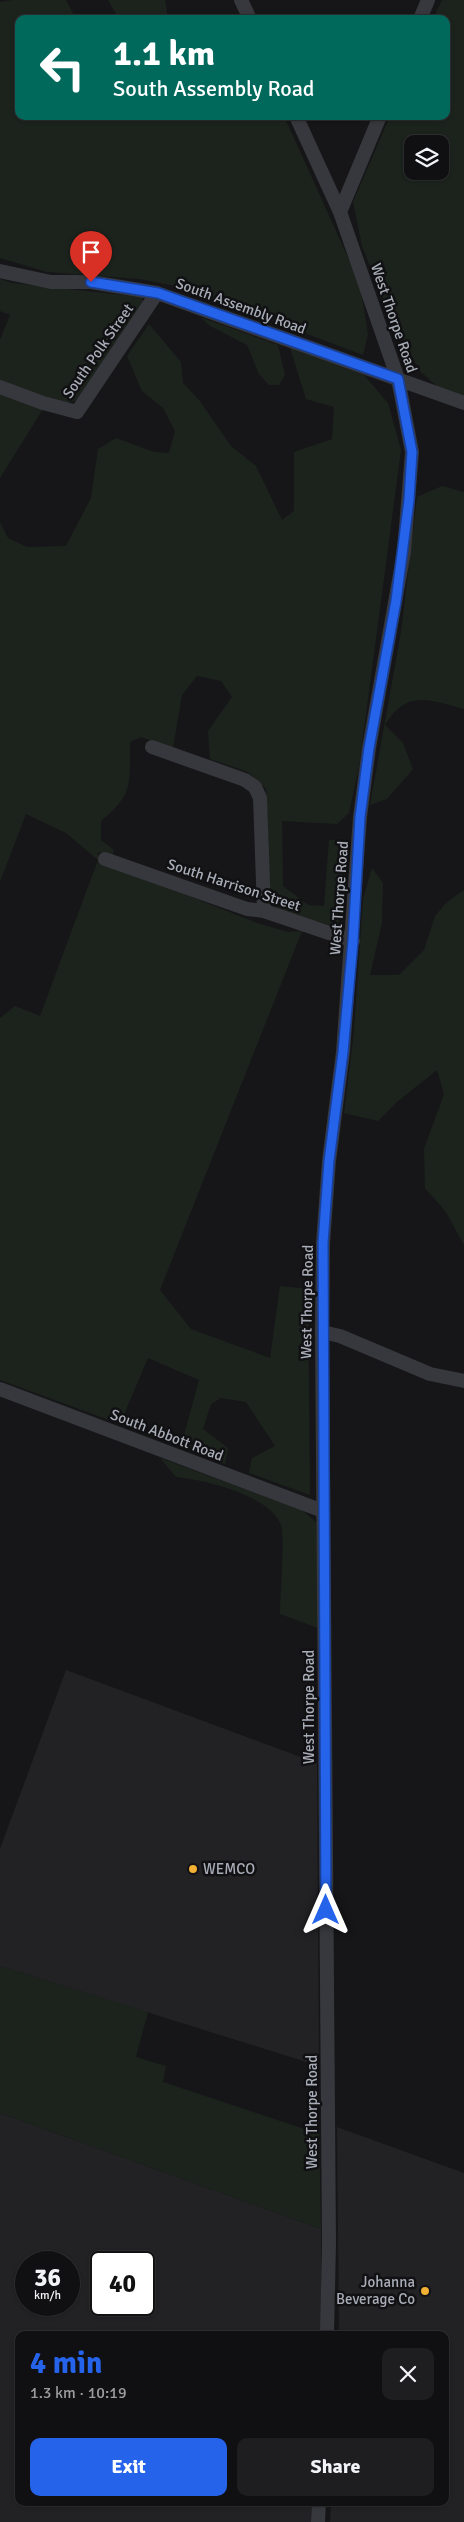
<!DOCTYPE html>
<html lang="en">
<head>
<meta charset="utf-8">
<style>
	:root { --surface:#101012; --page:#1e1e20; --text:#f1f3f6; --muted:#9c9d9f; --line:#303032; --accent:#2563eb }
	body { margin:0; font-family:Signika,sans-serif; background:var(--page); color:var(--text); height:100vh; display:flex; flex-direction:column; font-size:19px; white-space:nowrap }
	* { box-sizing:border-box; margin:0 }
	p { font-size:16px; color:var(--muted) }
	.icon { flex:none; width:28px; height:28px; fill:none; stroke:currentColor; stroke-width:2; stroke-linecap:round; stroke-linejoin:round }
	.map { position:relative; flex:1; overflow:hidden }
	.side { position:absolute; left:15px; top:2331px; width:434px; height:175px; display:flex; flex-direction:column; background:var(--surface); border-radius:10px; box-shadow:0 1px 4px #0004,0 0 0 1px var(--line) }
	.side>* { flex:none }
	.hud { position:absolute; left:15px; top:15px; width:435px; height:105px; border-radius:10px; box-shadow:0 1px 4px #0004,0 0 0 1px var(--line); background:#00695c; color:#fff; overflow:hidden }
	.buttons { position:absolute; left:404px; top:135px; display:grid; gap:10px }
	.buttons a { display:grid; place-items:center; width:45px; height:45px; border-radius:10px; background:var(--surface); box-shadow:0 1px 4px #0004,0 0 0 1px var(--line); font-size:25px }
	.speed { position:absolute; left:15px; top:2251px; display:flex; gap:10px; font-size:25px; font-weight:700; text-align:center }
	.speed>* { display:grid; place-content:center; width:65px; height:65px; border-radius:50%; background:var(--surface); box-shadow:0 1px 4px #0004,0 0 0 1px var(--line); line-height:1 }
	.speed small { font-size:12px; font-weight:400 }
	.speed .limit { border:2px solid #111; border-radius:8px; background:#fff; color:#111 }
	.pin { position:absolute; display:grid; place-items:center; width:42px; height:42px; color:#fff; margin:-51px -21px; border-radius:50% 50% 50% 0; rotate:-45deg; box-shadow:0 0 5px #0007 }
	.pin .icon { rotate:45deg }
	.me { position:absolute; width:55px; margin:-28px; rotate:0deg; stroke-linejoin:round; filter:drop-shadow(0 0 4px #0008) }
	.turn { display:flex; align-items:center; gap:18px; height:105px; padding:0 15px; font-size:22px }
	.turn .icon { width:65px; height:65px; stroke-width:2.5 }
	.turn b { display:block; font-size:35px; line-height:42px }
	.round { display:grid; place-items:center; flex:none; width:52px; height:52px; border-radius:10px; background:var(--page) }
	.headline { display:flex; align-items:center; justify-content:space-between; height:85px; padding:0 15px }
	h1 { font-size:30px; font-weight:800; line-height:38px; color:var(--accent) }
	.button { display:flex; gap:10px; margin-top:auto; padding:10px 15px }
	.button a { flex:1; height:58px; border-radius:10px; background:var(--accent); color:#fff; font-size:20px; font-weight:800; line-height:58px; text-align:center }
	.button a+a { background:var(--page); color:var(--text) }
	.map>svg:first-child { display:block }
	.built { fill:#222225; fill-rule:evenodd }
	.green { fill:#1c231d; fill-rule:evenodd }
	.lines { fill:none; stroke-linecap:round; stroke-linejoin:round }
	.minor { stroke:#37383d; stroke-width:14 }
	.route-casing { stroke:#184099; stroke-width:12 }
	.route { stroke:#2563eb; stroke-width:9 }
	.poi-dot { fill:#f2b134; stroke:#111113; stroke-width:2 }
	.labels { text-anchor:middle; stroke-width:5; stroke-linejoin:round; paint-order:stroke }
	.street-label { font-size:15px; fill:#a8adb8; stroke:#111113 }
	.poi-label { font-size:15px; fill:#a8adb8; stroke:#111113; text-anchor:start }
</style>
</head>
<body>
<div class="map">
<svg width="464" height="2522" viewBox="0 0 464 2522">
	<rect width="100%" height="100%" fill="#161618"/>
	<path class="built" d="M66,1670L317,1763L319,2066L0,1966V1849Z
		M0,2113L321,2229V2335H19V2502L312,2503L311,2522H0ZM26,2262H69V2305H26ZM101,2262H144V2305H101Z
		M337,2127L464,2173V2522H330L331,2503L445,2502V2335H339Z"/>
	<path class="green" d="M12,0H66L76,19H19V116H284L360,284L368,334L363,355L185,288L140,279L47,272L0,258V2Z
		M108,0H165L168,19H119Z
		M442,0H464V397L441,390L421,372L395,328L362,246L353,202L390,116H446V19H433ZM412,144H440V171H412Z
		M0,279L12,283L142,297L144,305L83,396C61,414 24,392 0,383V340L10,315L0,311Z
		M200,317L278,345L285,375L279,385H269L259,374L247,345L210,326Z
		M149,324L181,362L183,383L199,400L231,446L256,466L282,520L294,511V452L332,439L334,407L306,399L290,348L364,375L388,403L401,450L359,767L349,813L337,824L282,821L283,886L308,905L324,906L329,840H346L338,927L283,912L269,903L266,789L248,772L210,759L208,731L232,697L221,681L197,676L182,695L173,748L141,737L130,742C129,783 135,793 101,821V840L114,850L111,858L98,852V860L257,923L288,932L302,931L160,1290L191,1329L270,1358L280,1286L308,1289L310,1495L249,1473L252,1458L275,1446L246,1402L221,1398L211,1404L203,1429L228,1448L225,1464L181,1446L199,1380L148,1358L120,1424L0,1380V1018L15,1006L40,1016L98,860L66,833L26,814L0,882V522L8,538L27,547L66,546L91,498L98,449L116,438L154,452L169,453L175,431L163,408L142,391L127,356Z
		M0,391L43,409L0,478Z
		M442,486L464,492V709C429,700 407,689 385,725L403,743L413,769L387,799L370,805L401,632L417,497Z
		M372,868L383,883L382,923L370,975H399L424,950L435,916L447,902L464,890V1245L446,1212L425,1188L424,1149L444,1094L437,1070L397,1102L378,1121L344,1113L354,1031L363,899Z
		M160,1458L302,1510L317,1523L318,1628L280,1614C280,1598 285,1537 281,1525C270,1495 205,1480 176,1477Z
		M0,1966L148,2012L136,2057L166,2066L163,2082L319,2134L321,2229L0,2113Z"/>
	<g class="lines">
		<path class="minor" d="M241,0L250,19
			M420,19L428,0
			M296,116L340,212L398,379L412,452L404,552L369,748L360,817L343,1052L329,1161L323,1243L322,1332L329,2243L327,2335
			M340,212L380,116
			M0,271L51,282H91L157,293L464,403
			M0,387L43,403L77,412L157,293
			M152,747L245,780L255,787L260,798L264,911
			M105,859L247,909L264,911L353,941
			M322,1332L340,1336L430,1374L464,1381
			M0,1389L323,1511
			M318,2522L319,2502"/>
	</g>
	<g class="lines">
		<defs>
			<path id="route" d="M91,282L158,293L398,379L412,452L409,500L396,601L369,748L360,817L353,941L343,1052L329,1161L323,1243L326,1910"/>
		</defs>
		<use href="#route" class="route-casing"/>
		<use href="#route" class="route"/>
	</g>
	<g class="poi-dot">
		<circle cx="193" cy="1869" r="5"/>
		<circle cx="425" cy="2291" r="5"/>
	</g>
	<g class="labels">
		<g class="street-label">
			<text transform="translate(241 306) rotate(20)" y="5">South Assembly Road</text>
			<text transform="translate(394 318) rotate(71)" y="5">West Thorpe Road</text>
			<text transform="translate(98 351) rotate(-55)" y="5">South Polk Street</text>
			<text transform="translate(234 885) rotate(18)" y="5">South Harrison Street</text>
			<text transform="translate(339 898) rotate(-86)" y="5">West Thorpe Road</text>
			<text transform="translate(307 1302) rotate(-89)" y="5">West Thorpe Road</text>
			<text transform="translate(167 1435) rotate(21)" y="5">South Abbott Road</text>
			<text transform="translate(309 1707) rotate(-90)" y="5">West Thorpe Road</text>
			<text transform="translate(312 2112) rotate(-90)" y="5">West Thorpe Road</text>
		</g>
		<g class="poi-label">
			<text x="203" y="1874">WEMCO</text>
			<text x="415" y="2287" text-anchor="end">Johanna<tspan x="415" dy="17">Beverage Co</tspan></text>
		</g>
	</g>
</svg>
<div class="buttons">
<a><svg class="icon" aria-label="layers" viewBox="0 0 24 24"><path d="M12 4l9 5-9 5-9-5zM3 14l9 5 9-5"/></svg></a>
</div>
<div class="speed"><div>36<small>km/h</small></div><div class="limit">40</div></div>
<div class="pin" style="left:91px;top:282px;background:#d93025"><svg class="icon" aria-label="arrive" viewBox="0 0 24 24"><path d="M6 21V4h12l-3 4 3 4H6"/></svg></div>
<svg class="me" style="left:326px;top:1910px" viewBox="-20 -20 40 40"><path d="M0-17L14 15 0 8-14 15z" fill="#2563eb" stroke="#fff" stroke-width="4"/></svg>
<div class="hud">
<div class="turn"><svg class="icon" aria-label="left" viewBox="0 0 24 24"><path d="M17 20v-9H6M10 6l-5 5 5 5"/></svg><div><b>1.1 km</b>South Assembly Road</div></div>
</div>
<section class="side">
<div class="headline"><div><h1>4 min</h1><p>1.3 km · 10:19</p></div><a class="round"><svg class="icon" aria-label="close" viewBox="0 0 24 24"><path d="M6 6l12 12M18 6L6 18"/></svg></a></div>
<div class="button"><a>Exit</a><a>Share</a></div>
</section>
</div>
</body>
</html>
